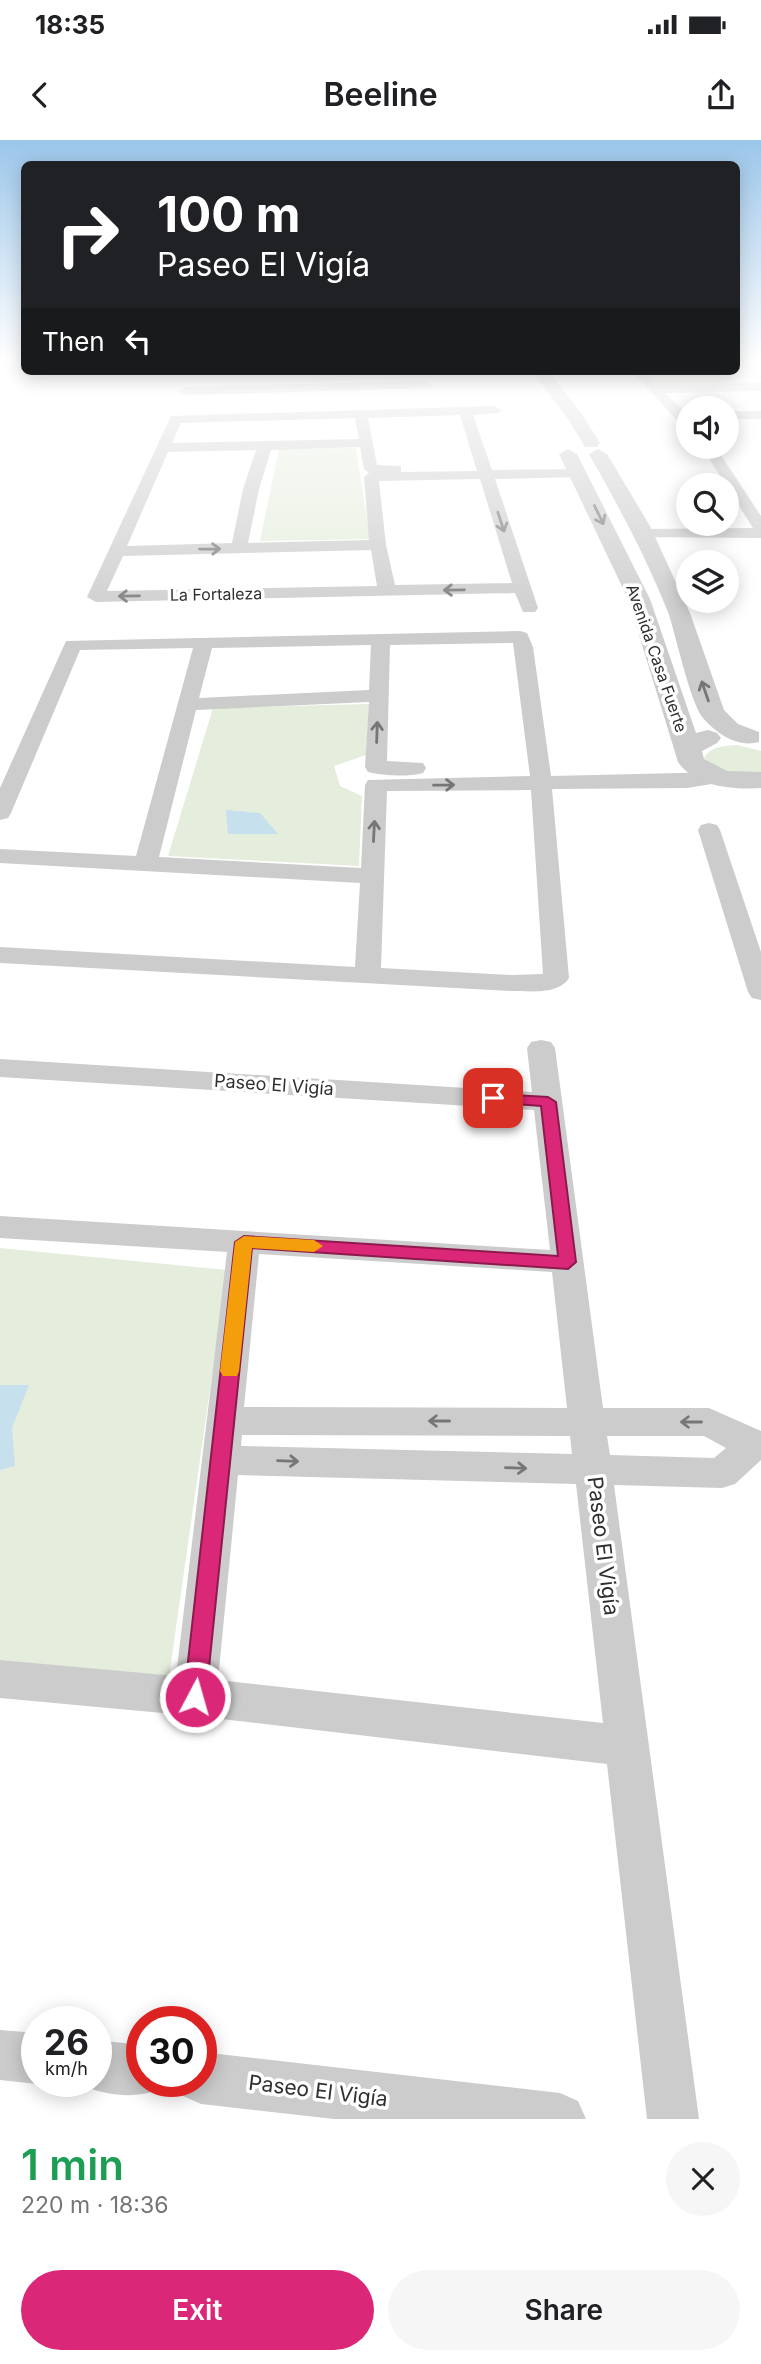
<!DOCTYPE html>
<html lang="en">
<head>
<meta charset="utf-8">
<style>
	:root { --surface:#fff; --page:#f6f6f6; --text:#202124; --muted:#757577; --accent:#db2777 }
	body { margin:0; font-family:Inter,sans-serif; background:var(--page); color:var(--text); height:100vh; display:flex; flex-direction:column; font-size:26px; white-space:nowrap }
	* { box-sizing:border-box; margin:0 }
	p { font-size:23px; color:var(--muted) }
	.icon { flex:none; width:38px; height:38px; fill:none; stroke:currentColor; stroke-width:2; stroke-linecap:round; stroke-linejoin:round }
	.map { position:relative; height:1979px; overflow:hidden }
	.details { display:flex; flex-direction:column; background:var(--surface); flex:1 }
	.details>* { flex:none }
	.guide { position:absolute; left:21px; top:21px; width:719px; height:214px; border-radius:10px; box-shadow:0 4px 18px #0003; background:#202124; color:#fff; overflow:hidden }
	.fabs { position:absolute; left:676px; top:256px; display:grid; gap:14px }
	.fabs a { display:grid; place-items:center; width:63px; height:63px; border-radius:50%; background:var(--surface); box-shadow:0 4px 18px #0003; font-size:35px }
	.speed { position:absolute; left:21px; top:1866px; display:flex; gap:14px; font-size:35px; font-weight:700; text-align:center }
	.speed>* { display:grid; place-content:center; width:91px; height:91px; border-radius:50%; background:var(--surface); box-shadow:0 4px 18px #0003; line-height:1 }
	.speed small { font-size:18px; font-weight:400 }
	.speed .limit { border:10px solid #d22; background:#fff; color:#111 }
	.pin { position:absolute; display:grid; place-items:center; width:60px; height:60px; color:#fff; margin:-30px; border-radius:14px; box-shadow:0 4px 10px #0006 }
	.me { position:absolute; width:77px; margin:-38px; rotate:6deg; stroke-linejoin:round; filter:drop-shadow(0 0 5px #0008) }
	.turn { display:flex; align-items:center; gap:24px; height:147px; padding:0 21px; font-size:32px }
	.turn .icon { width:91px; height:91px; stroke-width:2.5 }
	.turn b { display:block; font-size:49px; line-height:60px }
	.then { display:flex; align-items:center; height:66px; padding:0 21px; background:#0003; gap:14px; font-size:26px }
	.round { display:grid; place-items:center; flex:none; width:74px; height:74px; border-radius:37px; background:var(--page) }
	.overview { display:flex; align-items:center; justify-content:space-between; height:119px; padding:0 21px }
	h1 { font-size:42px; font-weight:600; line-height:52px; color:#1e9e55 }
	.button { display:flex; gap:14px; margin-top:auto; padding:14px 21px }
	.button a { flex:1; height:80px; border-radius:42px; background:var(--accent); color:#fff; font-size:28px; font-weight:600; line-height:80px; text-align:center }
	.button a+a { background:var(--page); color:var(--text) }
	.status { display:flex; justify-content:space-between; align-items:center; height:49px; padding:0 35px; background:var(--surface); direction:ltr }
	.status svg { height:19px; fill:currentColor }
	header { display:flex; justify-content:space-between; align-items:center; height:91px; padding:0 21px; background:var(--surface); font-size:32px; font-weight:600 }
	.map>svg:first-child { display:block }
	.green { fill:#e5eddc }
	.water { fill:#c7e0ee }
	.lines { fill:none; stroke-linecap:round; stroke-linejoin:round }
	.minor { fill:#ccc; fill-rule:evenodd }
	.tertiary { fill:#ccc; fill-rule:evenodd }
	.oneway { stroke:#767676 }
	.route { fill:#db2777; stroke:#8e194d; stroke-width:2 }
	.slow { fill:#f59e0b }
	.labels { text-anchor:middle; stroke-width:7; stroke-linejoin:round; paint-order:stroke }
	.far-street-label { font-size:16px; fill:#2f2f2f; stroke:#fff }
	.street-label { font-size:18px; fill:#2f2f2f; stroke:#fff }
	.near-street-label { font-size:21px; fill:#2f2f2f; stroke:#fff }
</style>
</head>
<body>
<div class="status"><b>18:35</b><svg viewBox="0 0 49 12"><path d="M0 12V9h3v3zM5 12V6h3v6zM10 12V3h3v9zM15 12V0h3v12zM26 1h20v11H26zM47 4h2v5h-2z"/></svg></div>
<header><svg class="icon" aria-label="back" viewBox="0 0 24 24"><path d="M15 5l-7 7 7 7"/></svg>Beeline<svg class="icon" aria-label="share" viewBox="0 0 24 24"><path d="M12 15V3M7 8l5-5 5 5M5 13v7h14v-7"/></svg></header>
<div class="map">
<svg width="761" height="1979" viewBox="0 0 761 1979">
	<rect width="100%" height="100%" fill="#fff"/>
	<path class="green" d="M645,231H726L737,246L659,247Z
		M356,308L370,399L260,401L279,309Z
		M369,564L366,615L334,626L340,646L362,656L359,726L168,716L213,568Z
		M737,605L761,611V634C742,636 715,636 704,618C711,606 724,606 737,605Z
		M0,1108L227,1130L169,1537L0,1520Z"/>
	<path class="water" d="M226,670L260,673L278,694H228Z
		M0,1245H29L12,1288L15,1326L0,1330Z"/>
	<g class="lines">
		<path class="minor" d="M632,231H645L658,245L761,243V251L666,253L688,276V288L683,287Z
			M426,241L432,245L431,248L185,255L179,251L185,247Z
			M494,266L501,270L499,273L473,275L492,330L578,329L585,333L578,337L495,339L538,468L535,472H523L515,453L96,462L87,457L171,276ZM460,275L477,331L401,332V326L377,325L368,278ZM355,278L359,299L172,303L181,283ZM360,307L364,329L369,333L364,337L369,400L248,403L259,349L271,310ZM256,310L243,349L232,403L127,406L168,312ZM480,339L512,443L395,445L386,405L379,341ZM371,410L377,446L107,451L123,416Z
			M726,271H761V279H726Z
			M701,306H715L761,376V398L637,397L635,394L643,389L753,388Z
			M520,491L527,493L533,507L551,636L724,632L727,637L724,642L687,648L552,649L569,838C558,855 530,851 512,851L0,823V807L355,827L360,743L0,723V709L136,716L193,508L80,510L11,673L8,678L0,680V648L66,501ZM513,503L530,636L368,640L365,645L361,728L159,717L196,570L369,562L365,627L368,632C384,636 407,637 423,633L426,628L423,623L387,621L390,505ZM371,505L369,550L199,558L212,508ZM531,650L543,834L512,835L381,828L387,651Z
			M709,683L717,685L720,690L761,812V860L752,858L748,852L698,690L701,685Z
			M541,900L551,902L555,908L603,1268H709L761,1291V1320L735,1344L722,1348L614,1345L699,1979H647L607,1624L195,1576L0,1558V1520L176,1536L227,1112L0,1098V1076L550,1110L534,970L0,937V919L532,952L527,908L531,902ZM259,1114L552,1132L567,1268L244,1267ZM242,1295L570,1296L572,1314L241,1306ZM607,1296H704L726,1308L714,1318L610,1315ZM238,1335L576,1344L603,1583L218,1540Z
			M0,1890L37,1893V1941H46L37,1944L0,1940Z
			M96,1900L142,1905V1941H164L160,1949C134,1960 104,1955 78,1944L77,1941H96Z
			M201,1912L560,1953L578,1961L586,1979H334L201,1964L183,1956L176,1941H201Z"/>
		<path class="tertiary" d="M532,231H548L582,274L600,303L597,307H585L568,279Z
			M568,309L577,314L650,459L696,593L708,590L717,593L721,598L717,603L702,611L704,619L727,631L761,632V648C734,650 695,647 678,622L628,459L559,314Z
			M598,309L607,314L650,386L690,473L724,570L738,584L759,592V602C738,608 717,594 703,578C690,563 676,495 668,472C646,417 618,365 589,314Z"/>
	</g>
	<defs><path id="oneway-shaft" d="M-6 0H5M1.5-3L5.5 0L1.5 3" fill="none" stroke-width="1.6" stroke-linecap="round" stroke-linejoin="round" transform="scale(1.75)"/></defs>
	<g class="oneway">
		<use href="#oneway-shaft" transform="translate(599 375) rotate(64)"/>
		<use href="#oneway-shaft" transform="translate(501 382) rotate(72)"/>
		<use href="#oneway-shaft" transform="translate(210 409) rotate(-1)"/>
		<use href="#oneway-shaft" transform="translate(454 450) rotate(179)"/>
		<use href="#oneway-shaft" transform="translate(129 456) rotate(179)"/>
		<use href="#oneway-shaft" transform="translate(705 551) rotate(-109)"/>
		<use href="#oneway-shaft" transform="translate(377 592) rotate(-88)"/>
		<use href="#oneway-shaft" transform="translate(444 645) rotate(-1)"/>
		<use href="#oneway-shaft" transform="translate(374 691) rotate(-87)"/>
		<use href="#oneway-shaft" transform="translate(439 1281) rotate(-180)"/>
		<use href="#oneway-shaft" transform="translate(691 1282) rotate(-180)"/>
		<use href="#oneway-shaft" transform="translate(288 1321) rotate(2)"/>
		<use href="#oneway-shaft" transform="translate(516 1328) rotate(2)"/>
	</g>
	<linearGradient id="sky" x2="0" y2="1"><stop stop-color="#9bc6ea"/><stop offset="0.44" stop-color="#fff"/><stop offset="1" stop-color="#fff" stop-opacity="0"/></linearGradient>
	<rect width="761" height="497" fill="url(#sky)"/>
	<path class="route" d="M493,954L548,957L556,962L576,1122L568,1129L252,1108L206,1557L203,1564L195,1567L187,1564L184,1557L235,1102L244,1096L558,1116L541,966L488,962L485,958L488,955Z"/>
	<path class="slow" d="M244,1096L314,1100L323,1106L314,1112L252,1108L239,1231L237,1236H223L220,1231L235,1102Z"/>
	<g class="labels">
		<g class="far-street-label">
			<text transform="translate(216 454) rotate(-1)" y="6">La Fortaleza</text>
			<text transform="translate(657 518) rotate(71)" y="6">Avenida Casa Fuerte</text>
		</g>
		<g class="street-label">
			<text transform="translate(274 945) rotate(4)" y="6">Paseo El Vigía</text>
		</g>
		<g class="near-street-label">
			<text transform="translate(603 1406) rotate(83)" y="7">Paseo El Vigía</text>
			<text transform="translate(318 1951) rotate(7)" y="7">Paseo El Vigía</text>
		</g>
	</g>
</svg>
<div class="fabs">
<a><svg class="icon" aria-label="sound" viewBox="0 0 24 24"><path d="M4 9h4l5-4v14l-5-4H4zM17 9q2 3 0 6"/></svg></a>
<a><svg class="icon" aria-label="search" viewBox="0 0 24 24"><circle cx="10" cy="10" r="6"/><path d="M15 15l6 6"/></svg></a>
<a><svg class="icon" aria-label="layers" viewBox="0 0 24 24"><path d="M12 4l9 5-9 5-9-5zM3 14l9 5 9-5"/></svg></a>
</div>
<div class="speed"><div>26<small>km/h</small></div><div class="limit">30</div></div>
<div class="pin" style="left:493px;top:958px;background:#d93025"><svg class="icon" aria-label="arrive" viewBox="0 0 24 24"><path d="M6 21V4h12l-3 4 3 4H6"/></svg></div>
<svg class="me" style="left:195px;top:1557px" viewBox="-20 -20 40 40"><circle r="17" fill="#db2777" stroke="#fff" stroke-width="3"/><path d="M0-11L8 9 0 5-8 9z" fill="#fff"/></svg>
<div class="guide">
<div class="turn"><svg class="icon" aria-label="right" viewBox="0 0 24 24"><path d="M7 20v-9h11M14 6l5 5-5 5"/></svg><div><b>100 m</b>Paseo El Vigía</div></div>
<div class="then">Then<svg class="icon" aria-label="left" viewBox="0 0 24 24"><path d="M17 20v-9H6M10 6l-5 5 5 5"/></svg></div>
</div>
</div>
<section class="details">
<div class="overview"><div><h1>1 min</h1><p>220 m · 18:36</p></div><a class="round"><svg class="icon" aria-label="close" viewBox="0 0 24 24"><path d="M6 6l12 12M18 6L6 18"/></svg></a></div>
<div class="button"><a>Exit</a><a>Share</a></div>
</section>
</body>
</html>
